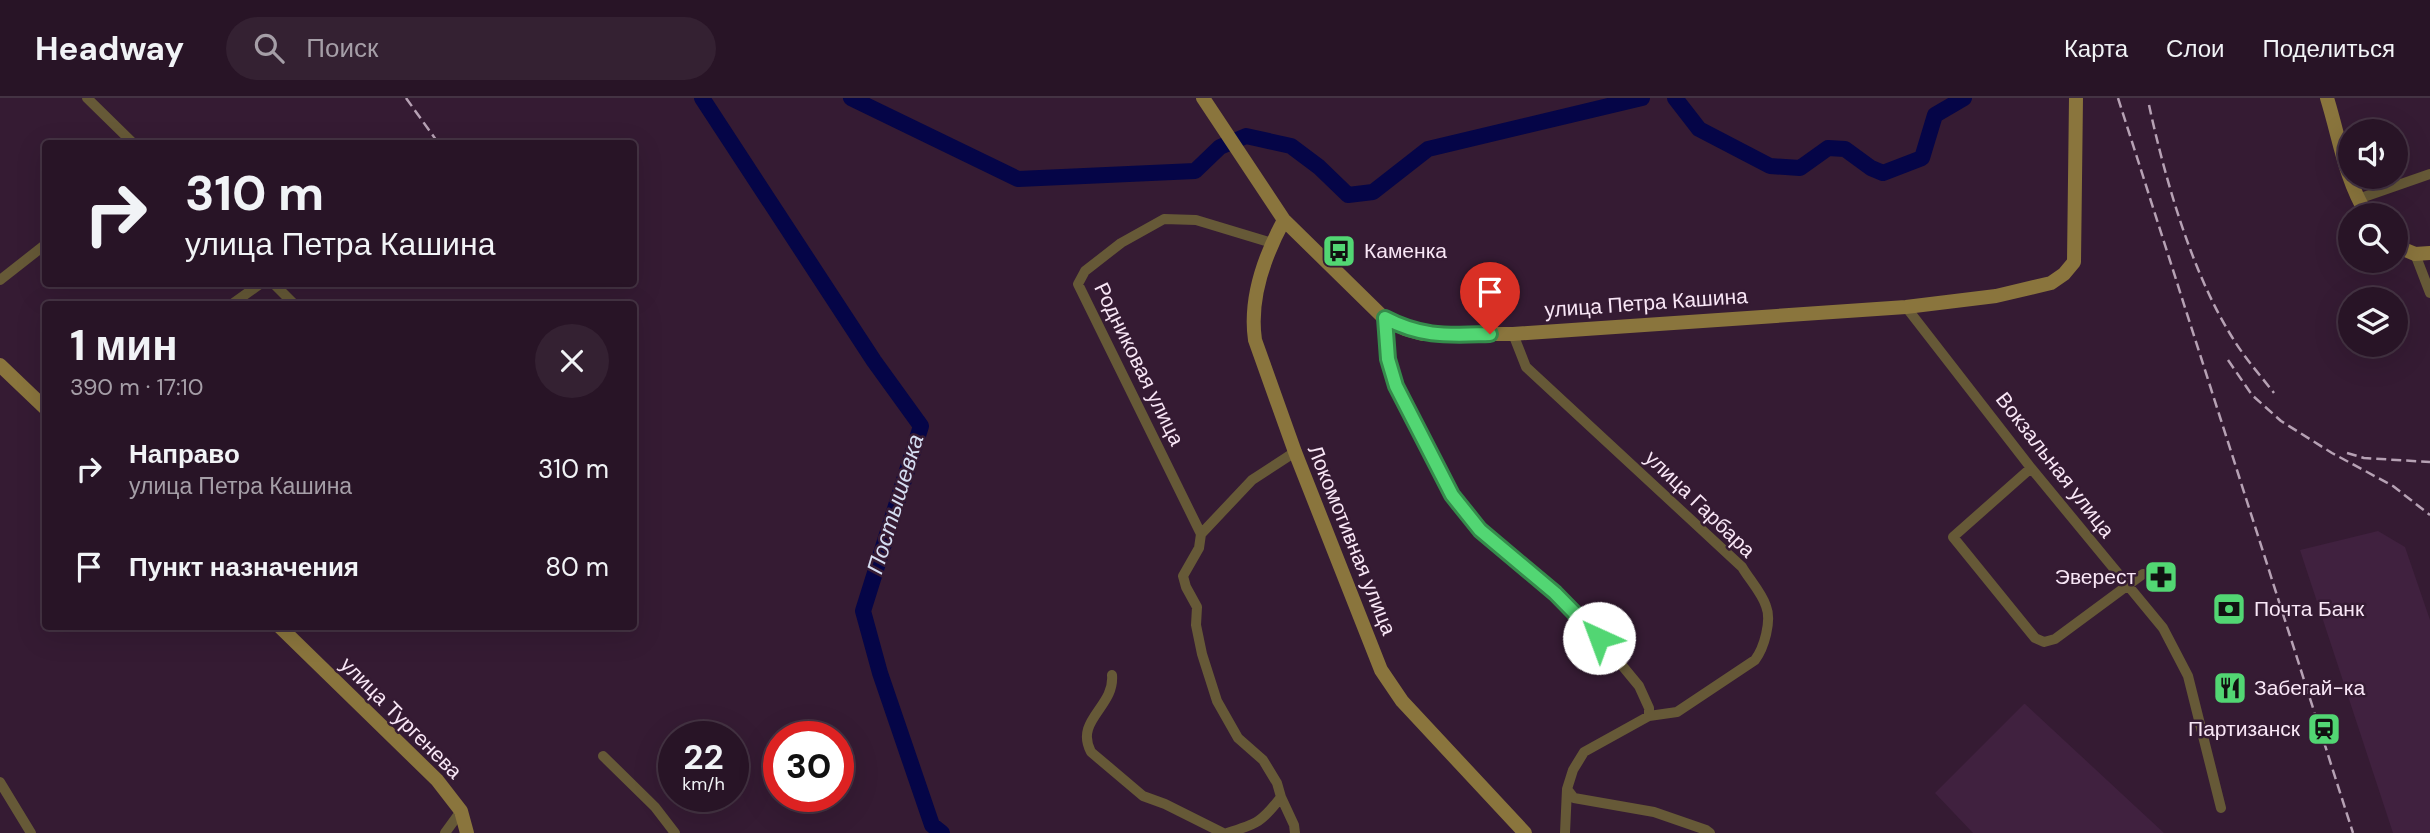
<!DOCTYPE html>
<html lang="ru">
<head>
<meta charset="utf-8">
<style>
	:root { --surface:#281426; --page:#342132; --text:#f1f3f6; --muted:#a59ea7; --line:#443343 }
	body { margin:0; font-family:"DM Sans",sans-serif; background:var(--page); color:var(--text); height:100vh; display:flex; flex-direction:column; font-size:26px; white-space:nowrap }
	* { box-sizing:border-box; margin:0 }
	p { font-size:23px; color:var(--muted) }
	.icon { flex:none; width:38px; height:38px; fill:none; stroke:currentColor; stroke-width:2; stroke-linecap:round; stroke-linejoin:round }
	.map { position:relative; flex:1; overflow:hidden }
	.details { position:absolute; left:42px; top:203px; width:595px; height:329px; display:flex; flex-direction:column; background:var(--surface); border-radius:7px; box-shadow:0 7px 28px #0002,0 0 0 2px var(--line) }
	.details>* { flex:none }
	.banner { position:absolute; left:42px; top:42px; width:595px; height:147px; border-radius:7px; box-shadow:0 7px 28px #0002,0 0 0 2px var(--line); background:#281426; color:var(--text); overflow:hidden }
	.tools { position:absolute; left:2338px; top:21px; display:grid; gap:14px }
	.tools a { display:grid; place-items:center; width:70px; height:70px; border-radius:50%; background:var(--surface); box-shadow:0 7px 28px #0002,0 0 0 2px var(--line); font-size:35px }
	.speed { position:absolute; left:658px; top:623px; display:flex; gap:14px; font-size:35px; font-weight:700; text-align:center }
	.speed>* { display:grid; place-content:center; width:91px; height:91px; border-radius:50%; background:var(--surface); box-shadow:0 7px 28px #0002,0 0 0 2px var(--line); line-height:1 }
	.speed small { font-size:18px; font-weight:400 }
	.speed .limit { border:10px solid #d22; background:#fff; color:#111 }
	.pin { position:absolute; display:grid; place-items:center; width:60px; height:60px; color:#fff; margin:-72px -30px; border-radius:50% 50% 50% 0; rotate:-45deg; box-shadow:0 0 7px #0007 }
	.pin .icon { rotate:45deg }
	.me { position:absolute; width:77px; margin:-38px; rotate:317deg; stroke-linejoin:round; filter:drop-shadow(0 0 5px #0008) }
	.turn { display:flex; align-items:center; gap:24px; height:147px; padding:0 28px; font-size:32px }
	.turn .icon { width:91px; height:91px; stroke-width:2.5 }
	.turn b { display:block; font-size:49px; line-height:60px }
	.round { display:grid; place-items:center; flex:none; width:74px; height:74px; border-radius:37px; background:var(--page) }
	.summary { display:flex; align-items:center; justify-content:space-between; height:119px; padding:0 28px }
	h1 { font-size:42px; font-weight:800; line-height:52px }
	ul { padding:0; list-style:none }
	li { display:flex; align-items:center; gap:21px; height:98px; padding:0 28px }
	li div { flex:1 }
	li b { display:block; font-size:26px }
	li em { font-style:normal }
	header { display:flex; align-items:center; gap:42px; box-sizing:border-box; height:98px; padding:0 35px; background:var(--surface); border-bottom:2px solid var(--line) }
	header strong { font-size:33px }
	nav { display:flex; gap:38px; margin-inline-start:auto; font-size:24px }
	.search { width:490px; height:63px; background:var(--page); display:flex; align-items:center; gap:18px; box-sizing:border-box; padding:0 24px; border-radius:38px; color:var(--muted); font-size:26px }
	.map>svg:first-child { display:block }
	.built { fill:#40213f }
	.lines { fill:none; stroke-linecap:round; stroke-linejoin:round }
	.river { stroke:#050547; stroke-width:16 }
	.street { stroke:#665937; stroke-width:10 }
	.secondary { stroke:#8a753d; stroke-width:14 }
	.rail { stroke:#b6a1b4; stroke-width:2.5; stroke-dasharray:10 5; stroke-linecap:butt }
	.route-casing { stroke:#358b4b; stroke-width:18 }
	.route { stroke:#52d673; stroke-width:12 }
	.labels { text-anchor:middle; stroke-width:5; stroke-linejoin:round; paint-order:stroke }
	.poi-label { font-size:21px; fill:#f8e6f6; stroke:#351b33; text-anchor:start }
	.street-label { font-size:21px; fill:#f8e6f6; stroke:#351b33 }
	.water-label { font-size:23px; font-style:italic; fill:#d5ddf1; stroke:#351b33 }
</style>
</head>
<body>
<header>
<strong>Headway</strong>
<div class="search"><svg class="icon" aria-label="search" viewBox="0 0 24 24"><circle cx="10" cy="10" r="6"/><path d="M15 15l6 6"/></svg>Поиск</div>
<nav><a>Карта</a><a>Слои</a><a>Поделиться</a></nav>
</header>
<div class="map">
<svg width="2430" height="735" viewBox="0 0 2430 735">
	<rect width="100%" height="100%" fill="#351b33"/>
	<path class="built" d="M2378,433L2405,449L2430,522V735H2393L2300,452Z
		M2024,606H2025L2164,735H1973L1935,695Z"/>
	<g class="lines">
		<path class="river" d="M702,0L874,263L921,328L863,513L880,575L932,727L942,735
			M851,0L1018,81L1195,73L1220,49L1246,38L1291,48L1319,69L1348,97L1373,94L1428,51L1642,0
			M1675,0L1699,31L1770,68L1800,70L1828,50L1845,51L1871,70L1883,75L1922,60L1935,17L1964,0"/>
		<path class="street" d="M87,0L134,46
			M2358,101L2430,76
			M2415,156L2430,195
			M0,182L46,146
			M274,186L294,206
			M232,206L260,186
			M1906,209L2031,370L2163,530L2188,578L2221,710
			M1385,221L1388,260L1397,288L1452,397L1480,432L1555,495L1587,525L1639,588L1649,610V618L1584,654L1573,672L1567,691L1565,735
			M1513,236L1526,269L1742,469C1749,481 1762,495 1766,508C1772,523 1764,550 1755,562L1677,614L1649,618
			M2031,370L1953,439L2035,540L2044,544L2055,541L2143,476
			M1201,436L1252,382L1295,354
			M1112,577C1115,609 1074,622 1091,654L1143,698L1165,706L1223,735
			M603,658L655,709L675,735
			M0,684L31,735
			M1567,691L1574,700L1654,714L1706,732L1710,735
			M1281,699L1294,727L1295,735
			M445,735L461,713
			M1227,735C1257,726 1262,724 1281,699L1277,685L1263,662L1238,640L1217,603L1202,556L1196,527L1197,509L1186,489L1183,478L1199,450L1201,436L1078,186L1085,173L1121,145L1164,121L1196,122L1272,145"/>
		<path class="secondary" d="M1203,0L1284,122L1385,221L1405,231L1423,236H1513L1906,209L1996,198L2051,185L2064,176L2074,164L2076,0
			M2327,0C2340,42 2344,78 2367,117
			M1284,122C1265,157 1249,201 1255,242L1295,354L1381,572L1402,603L1525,735
			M2396,148L2415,156L2430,155
			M0,267L46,311
			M279,528L437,682L461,713L467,735"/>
		<path class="rail" d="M406,0L439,46
			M2118,0L2353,735
			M2149,7C2165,81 2192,175 2232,239C2244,259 2260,277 2274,295
			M2228,262L2252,297L2281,323L2332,355L2393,388L2430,417
			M2347,355L2364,360L2430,364"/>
	</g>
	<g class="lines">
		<defs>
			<path id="route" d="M1490,236C1449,237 1423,240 1385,220L1388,261L1396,288L1452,397L1480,432L1555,495L1599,540"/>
		</defs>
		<use href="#route" class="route-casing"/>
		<use href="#route" class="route"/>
	</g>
	<defs>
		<symbol id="bus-square" viewBox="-11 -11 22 22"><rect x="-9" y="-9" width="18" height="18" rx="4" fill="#52d673" stroke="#351b33"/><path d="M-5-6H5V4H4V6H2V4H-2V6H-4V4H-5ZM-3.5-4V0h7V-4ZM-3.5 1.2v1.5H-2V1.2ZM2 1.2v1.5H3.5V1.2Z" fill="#111"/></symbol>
		<symbol id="pharmacy-square" viewBox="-11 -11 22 22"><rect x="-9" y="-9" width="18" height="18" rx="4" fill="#52d673" stroke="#351b33"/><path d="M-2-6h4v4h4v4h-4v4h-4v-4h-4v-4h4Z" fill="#111"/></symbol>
		<symbol id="bank-square" viewBox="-11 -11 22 22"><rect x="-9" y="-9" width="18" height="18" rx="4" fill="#52d673" stroke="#351b33"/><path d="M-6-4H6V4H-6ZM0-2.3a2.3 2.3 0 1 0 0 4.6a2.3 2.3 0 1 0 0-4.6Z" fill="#111"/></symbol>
		<symbol id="restaurant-square" viewBox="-11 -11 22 22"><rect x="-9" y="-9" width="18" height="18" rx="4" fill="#52d673" stroke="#351b33"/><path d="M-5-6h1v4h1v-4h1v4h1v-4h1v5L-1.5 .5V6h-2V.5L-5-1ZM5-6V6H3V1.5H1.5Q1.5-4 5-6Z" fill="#111"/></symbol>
		<symbol id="station-square" viewBox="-11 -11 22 22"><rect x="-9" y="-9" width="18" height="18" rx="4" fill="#52d673" stroke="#351b33"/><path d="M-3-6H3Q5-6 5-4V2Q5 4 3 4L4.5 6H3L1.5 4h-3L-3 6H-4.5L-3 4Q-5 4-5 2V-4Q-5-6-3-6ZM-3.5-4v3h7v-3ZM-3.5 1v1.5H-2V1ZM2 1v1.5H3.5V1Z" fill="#111"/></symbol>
	</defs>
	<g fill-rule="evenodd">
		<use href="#bus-square" x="1320" y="134" width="38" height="38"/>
		<use href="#pharmacy-square" x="2142" y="460" width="38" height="38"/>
		<use href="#bank-square" x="2210" y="492" width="38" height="38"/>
		<use href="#restaurant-square" x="2211" y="571" width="38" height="38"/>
		<use href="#station-square" x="2305" y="612" width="38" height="38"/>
	</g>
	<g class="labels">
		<g class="poi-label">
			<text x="1364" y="160">Каменка</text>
			<text x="2136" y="486" text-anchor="end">Эверест</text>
			<text x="2254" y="518">Почта Банк</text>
			<text x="2254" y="597">Забегай-ка</text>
			<text x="2300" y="638" text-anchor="end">Партизанск</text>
		</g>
		<g class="street-label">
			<text transform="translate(1646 205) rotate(-4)" y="7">улица Петра Кашина</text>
			<text transform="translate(1139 266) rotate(64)" y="7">Родниковая улица</text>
			<text transform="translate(2055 367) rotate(52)" y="7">Вокзальная улица</text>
			<text transform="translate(1700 406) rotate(44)" y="7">улица Гарбара</text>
			<text transform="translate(1352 442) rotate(68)" y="7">Локомотивная улица</text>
			<text transform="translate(401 620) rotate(45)" y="7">улица Тургенева</text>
		</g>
		<g class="water-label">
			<text transform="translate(895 406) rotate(-73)" y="8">Постышевка</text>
		</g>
	</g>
</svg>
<div class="tools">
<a><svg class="icon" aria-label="sound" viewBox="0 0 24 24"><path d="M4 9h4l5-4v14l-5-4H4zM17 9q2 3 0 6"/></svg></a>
<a><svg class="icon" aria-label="search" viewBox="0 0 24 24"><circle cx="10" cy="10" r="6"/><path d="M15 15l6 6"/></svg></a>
<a><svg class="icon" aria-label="layers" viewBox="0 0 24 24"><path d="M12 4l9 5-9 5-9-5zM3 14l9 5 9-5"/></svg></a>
</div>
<div class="speed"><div>22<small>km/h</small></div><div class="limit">30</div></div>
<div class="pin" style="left:1490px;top:236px;background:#d93025"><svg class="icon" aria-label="arrive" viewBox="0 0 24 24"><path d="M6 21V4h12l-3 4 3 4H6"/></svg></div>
<svg class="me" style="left:1599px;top:540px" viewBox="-20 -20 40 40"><circle r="19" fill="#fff"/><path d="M0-13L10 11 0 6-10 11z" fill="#52d673"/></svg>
<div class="banner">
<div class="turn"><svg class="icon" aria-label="right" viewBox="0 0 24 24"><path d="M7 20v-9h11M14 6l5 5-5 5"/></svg><div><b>310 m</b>улица Петра Кашина</div></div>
</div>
<section class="details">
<div class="summary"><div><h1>1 мин</h1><p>390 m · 17:10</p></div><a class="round"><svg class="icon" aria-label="close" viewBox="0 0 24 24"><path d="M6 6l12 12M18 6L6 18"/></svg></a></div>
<ul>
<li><svg class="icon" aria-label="right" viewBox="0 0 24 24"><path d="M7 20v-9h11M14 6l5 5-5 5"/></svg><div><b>Направо</b><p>улица Петра Кашина</p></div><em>310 m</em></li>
<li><svg class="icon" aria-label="arrive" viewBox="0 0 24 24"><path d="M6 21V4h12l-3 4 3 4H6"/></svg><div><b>Пункт назначения</b></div><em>80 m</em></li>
</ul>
</section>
</div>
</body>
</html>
